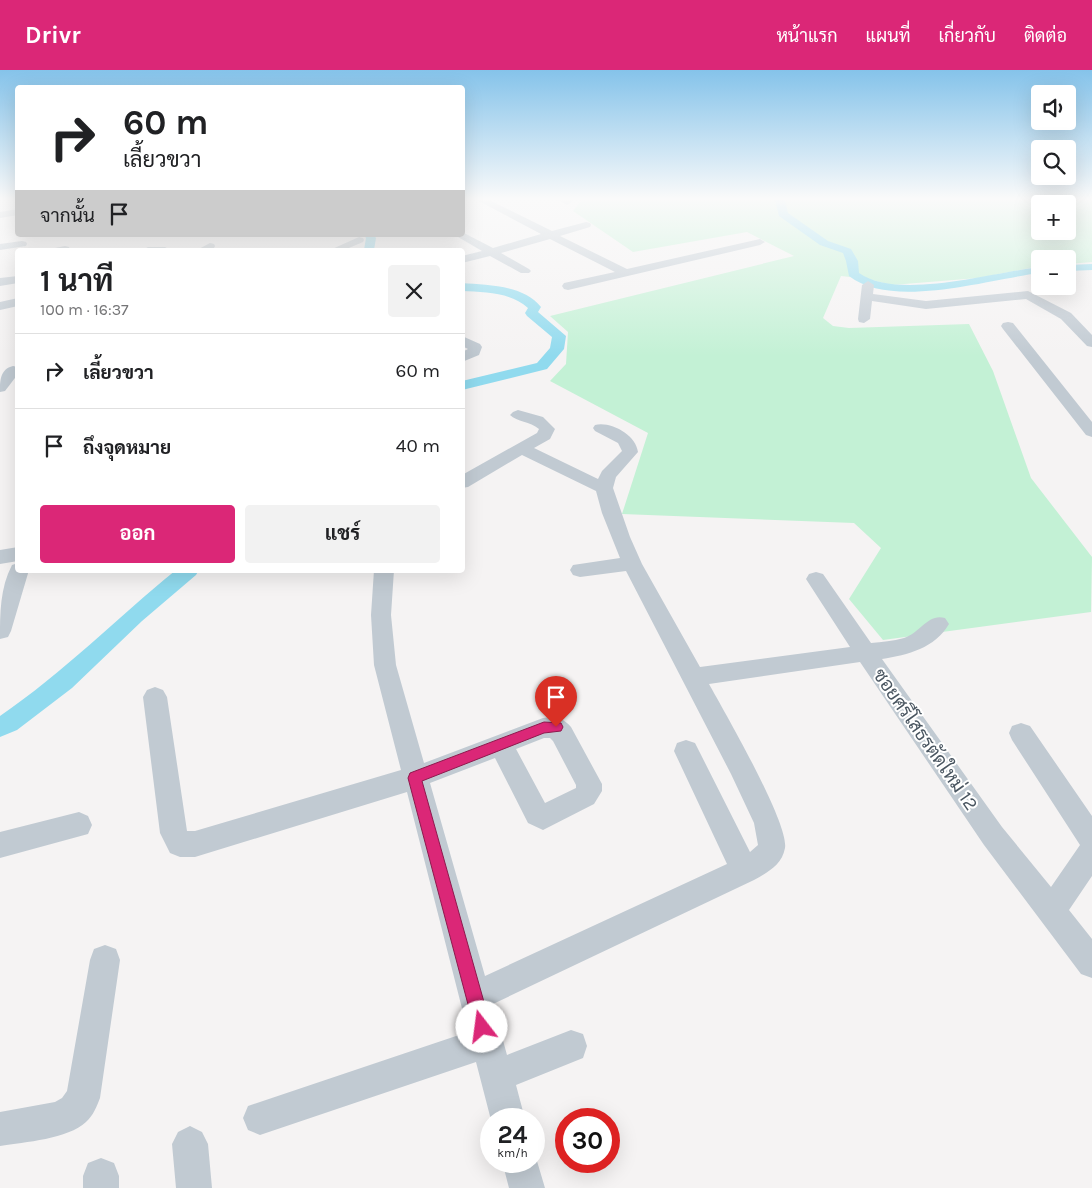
<!DOCTYPE html>
<html lang="th">
<head>
<meta charset="utf-8">
<style>
	:root { --surface:#fff; --page:#f2f2f2; --text:#202124; --muted:#757577; --line:#e0e0e0; --accent:#db2777 }
	body { margin:0; font-family:Karla,Sarabun,sans-serif; background:var(--page); color:var(--text); height:100vh; display:flex; flex-direction:column; font-size:19px; white-space:nowrap }
	* { box-sizing:border-box; margin:0 }
	p { font-size:16px; color:var(--muted) }
	.icon { flex:none; width:28px; height:28px; fill:none; stroke:currentColor; stroke-width:2; stroke-linecap:round; stroke-linejoin:round }
	.map { position:relative; flex:1; overflow:hidden }
	.panel { position:absolute; left:15px; top:178px; width:450px; height:325px; display:flex; flex-direction:column; background:var(--surface); border-radius:5px; box-shadow:0 5px 20px #0002 }
	.panel>* { flex:none }
	.top-card { position:absolute; left:15px; top:15px; width:450px; height:152px; border-radius:5px; box-shadow:0 5px 20px #0002; background:#fff; color:var(--text); overflow:hidden }
	.buttons { position:absolute; left:1031px; top:15px; display:grid; gap:10px }
	.buttons a { display:grid; place-items:center; width:45px; height:45px; border-radius:5px; background:var(--surface); box-shadow:0 5px 20px #0002; font-size:25px }
	.speed { position:absolute; left:480px; top:1038px; display:flex; gap:10px; font-size:25px; font-weight:700; text-align:center }
	.speed>* { display:grid; place-content:center; width:65px; height:65px; border-radius:50%; background:var(--surface); box-shadow:0 5px 20px #0002; line-height:1 }
	.speed small { font-size:12px; font-weight:400 }
	.speed .limit { border:8px solid #d22; background:#fff; color:#111 }
	.pin { position:absolute; display:grid; place-items:center; width:42px; height:42px; color:#fff; margin:-51px -21px; border-radius:50% 50% 50% 0; rotate:-45deg; box-shadow:0 0 5px #0007 }
	.pin .icon { rotate:45deg }
	.me { position:absolute; width:55px; margin:-28px; rotate:345deg; stroke-linejoin:round; filter:drop-shadow(0 0 4px #0008) }
	.turn { display:flex; align-items:center; gap:18px; height:105px; padding:0 25px; font-size:22px }
	.turn .icon { width:65px; height:65px; stroke-width:2.5 }
	.turn b { display:block; font-size:35px; line-height:42px }
	.then { display:flex; align-items:center; height:48px; padding:0 25px; background:#0003; gap:10px; font-size:19px }
	.round { display:grid; place-items:center; flex:none; width:52px; height:52px; border-radius:5px; background:var(--page) }
	.headline { display:flex; align-items:center; justify-content:space-between; height:85px; padding:0 25px }
	h1 { font-size:30px; font-weight:700; line-height:38px }
	.button { display:flex; gap:10px; margin-top:auto; padding:10px 25px }
	.button a { flex:1; height:58px; border-radius:5px; background:var(--accent); color:#fff; font-size:20px; font-weight:700; line-height:58px; text-align:center }
	.button a+a { background:var(--page); color:var(--text) }
	ul { padding:0; list-style:none }
	li { display:flex; align-items:center; gap:15px; height:75px; padding:0 25px; border-top:1px solid var(--line) }
	li div { flex:1 }
	li b { display:block; font-size:19px }
	li em { font-style:normal }
	header { display:flex; align-items:center; gap:30px; box-sizing:border-box; height:70px; padding:0 25px; background:var(--accent); color:#fff }
	header strong { font-size:24px }
	nav { display:flex; gap:28px; margin-inline-start:auto; font-size:18px }
	.map>svg:first-child { display:block }
	.green { fill:#c3f1d5; fill-rule:evenodd }
	.lines { fill:none; stroke-linecap:round; stroke-linejoin:round }
	.canal { fill:#90daee; fill-rule:evenodd }
	.minor { fill:#c1cad2; fill-rule:evenodd }
	.route { fill:#db2777; stroke:#8e194d }
	.labels { text-anchor:middle; stroke-width:4; stroke-linejoin:round; paint-order:stroke }
	.street-label { font-size:19px; fill:#4a5661; stroke:#fff }
</style>
</head>
<body>
<header>
<strong>Drivr</strong>
<nav><a>หน้าแรก</a><a>แผนที่</a><a>เกี่ยวกับ</a><a>ติดต่อ</a></nav>
</header>
<div class="map">
<svg width="1092" height="1118" viewBox="0 0 1092 1118">
	<rect width="100%" height="100%" fill="#f5f3f3"/>
	<path class="green" d="M582,130H1092V192L1068,194V189H1040V196L978,208L892,215L868,209L841,206L823,248L833,256L849,258L969,254L993,301L1031,408L1092,487L1091,542L883,570L849,529L881,478L854,453L622,444L648,363L550,311L566,294L568,262L550,246L794,186L747,162L633,182L573,141ZM1040,134H1068V161H1040Z"/>
	<g class="lines">
		<path class="canal" d="M775,130H785L788,143L828,171L851,179L858,191L859,203C898,231 994,202 1040,197V203C989,209 892,240 849,206L846,191L843,183L820,175L779,146Z
			M364,165H374L376,168L374,180H364L366,168Z
			M1092,194V200L1068,201V195Z
			M462,213C488,215 524,215 541,237L538,242L566,266L564,279L547,299L462,320V311L537,293L550,278L552,267L527,246L525,243L528,238C510,222 485,222 462,221Z
			M176,500H199L196,505L142,551L72,618L17,660L0,667V646C63,603 117,548 176,500Z"/>
		<path class="minor" d="M477,130H489L552,161L586,152L590,153L591,155L590,157L560,166L627,199L760,169L765,172L760,175L568,220L564,219L562,216L564,213L615,202L550,169L501,183L529,199L531,201L529,203H521L490,186L462,193V186L482,181L458,167L457,165H462V162L493,178L541,164Z
			M558,130H570L572,132L567,135Z
			M18,139V145L0,148V142Z
			M359,167L363,168L364,170L363,172L344,180H330Z
			M22,171L26,172L27,174L26,176L0,180V174Z
			M210,173L214,174L215,176L214,178L197,180Z
			M65,176L69,177L70,180H54L55,178Z
			M148,177H165L170,180H143Z
			M18,206V213L0,216V208Z
			M868,211L874,215L873,224L926,231L1028,221L1071,243L1092,265V277L1087,276L1061,249L1026,229L926,239L872,231L870,249L864,253L859,252L858,249L862,215Z
			M18,228V236L0,240V232Z
			M1008,252L1013,253L1092,352V367L1086,365L1003,259L1001,256L1003,253Z
			M462,266L480,274L482,277L479,285L462,292V282L468,279L462,276Z
			M13,296L18,297V304L5,321L0,322C0,311 0,299 13,296Z
			M518,340L543,347L555,359L550,369L534,378L598,409L602,401L622,381L618,373L595,361L593,358L595,355C611,351 636,365 638,382L616,407L613,418L630,467L642,494L700,597L850,577L806,509L809,504L816,502L823,504L871,573C882,572 893,571 904,568C920,563 928,543 945,548L949,554C935,578 908,585 882,589L1002,757L1051,817L1080,775L1012,670L1009,663L1012,656L1021,653L1030,656L1092,746V806L1069,840L1092,869V908L1081,904L984,775L860,592L709,614C724,641 789,753 785,778C782,795 768,802 754,810L493,934L507,985L571,960L583,964L587,976L583,988L516,1015L525,1049L491,1050L476,992L260,1065L248,1060L243,1048L248,1036L468,962L407,722L195,787H180L170,783L160,763L143,627L147,620L155,617L163,620L167,627L187,761H195L401,700L374,595L371,545L374,500H394L391,545L396,595L424,693L543,648C555,647 562,647 571,657L602,714V721L594,734L543,760L528,753L495,688L430,713L485,906L727,794L674,681L677,673L686,670L695,673L750,782L758,775L754,753L731,704L626,501L580,507L573,505L570,500L573,495L620,488L602,443L596,421L522,385L468,417L462,418V405L537,363L539,359C530,351 517,352 510,345L513,342ZM544,668H550L553,671L576,715V718L545,733L516,679Z
			M18,477V491L0,494V480Z
			M18,493V500H29L11,561L8,567L0,569C0,543 0,518 12,495Z
			M79,742L88,746L92,755L88,764L0,788V762Z
			M105,875L116,879L120,890L100,1028C97,1036 93,1046 86,1052C68,1069 25,1072 0,1076V1042L55,1032L62,1028L67,1021L90,890L94,879Z
			M190,1056L202,1062L208,1074L212,1118H176L172,1074L178,1062Z
			M534,1081L545,1118H509L502,1091H534Z
			M101,1088L114,1093L119,1106V1118H83V1106L88,1093Z"/>
	</g>
	<linearGradient id="sky" x2="0" y2="1"><stop stop-color="#85c3ea"/><stop offset="0.45" stop-color="#fafafa"/><stop offset="1" stop-color="#fafafa" stop-opacity="0"/></linearGradient>
	<rect width="1092" height="286" fill="url(#sky)"/>
	<path class="route" d="M544,652L561,653L563,657L561,661L544,663L422,711L491,957L489,963L482,966L476,963L474,957L408,708L410,703Z"/>
	<g class="labels">
		<g class="street-label">
			<text transform="translate(926 669) rotate(55)" y="7">ซอยศรีโสธรตัดใหม่ 12</text>
		</g>
	</g>
</svg>
<div class="buttons">
<a><svg class="icon" aria-label="sound" viewBox="0 0 24 24"><path d="M4 9h4l5-4v14l-5-4H4zM17 9q2 3 0 6"/></svg></a>
<a><svg class="icon" aria-label="search" viewBox="0 0 24 24"><circle cx="10" cy="10" r="6"/><path d="M15 15l6 6"/></svg></a>
<a>+</a>
<a>−</a>
</div>
<div class="speed"><div>24<small>km/h</small></div><div class="limit">30</div></div>
<div class="pin" style="left:556px;top:657px;background:#d93025"><svg class="icon" aria-label="arrive" viewBox="0 0 24 24"><path d="M6 21V4h12l-3 4 3 4H6"/></svg></div>
<svg class="me" style="left:482px;top:957px" viewBox="-20 -20 40 40"><circle r="19" fill="#fff"/><path d="M0-13L10 11 0 6-10 11z" fill="#db2777"/></svg>
<div class="top-card">
<div class="turn"><svg class="icon" aria-label="right" viewBox="0 0 24 24"><path d="M7 20v-9h11M14 6l5 5-5 5"/></svg><div><b>60 m</b>เลี้ยวขวา</div></div>
<div class="then">จากนั้น<svg class="icon" aria-label="arrive" viewBox="0 0 24 24"><path d="M6 21V4h12l-3 4 3 4H6"/></svg></div>
</div>
<section class="panel">
<div class="headline"><div><h1>1 นาที</h1><p>100 m · 16:37</p></div><a class="round"><svg class="icon" aria-label="close" viewBox="0 0 24 24"><path d="M6 6l12 12M18 6L6 18"/></svg></a></div>
<ul>
<li><svg class="icon" aria-label="right" viewBox="0 0 24 24"><path d="M7 20v-9h11M14 6l5 5-5 5"/></svg><div><b>เลี้ยวขวา</b></div><em>60 m</em></li>
<li><svg class="icon" aria-label="arrive" viewBox="0 0 24 24"><path d="M6 21V4h12l-3 4 3 4H6"/></svg><div><b>ถึงจุดหมาย</b></div><em>40 m</em></li>
</ul>
<div class="button"><a>ออก</a><a>แชร์</a></div>
</section>
</div>
</body>
</html>
